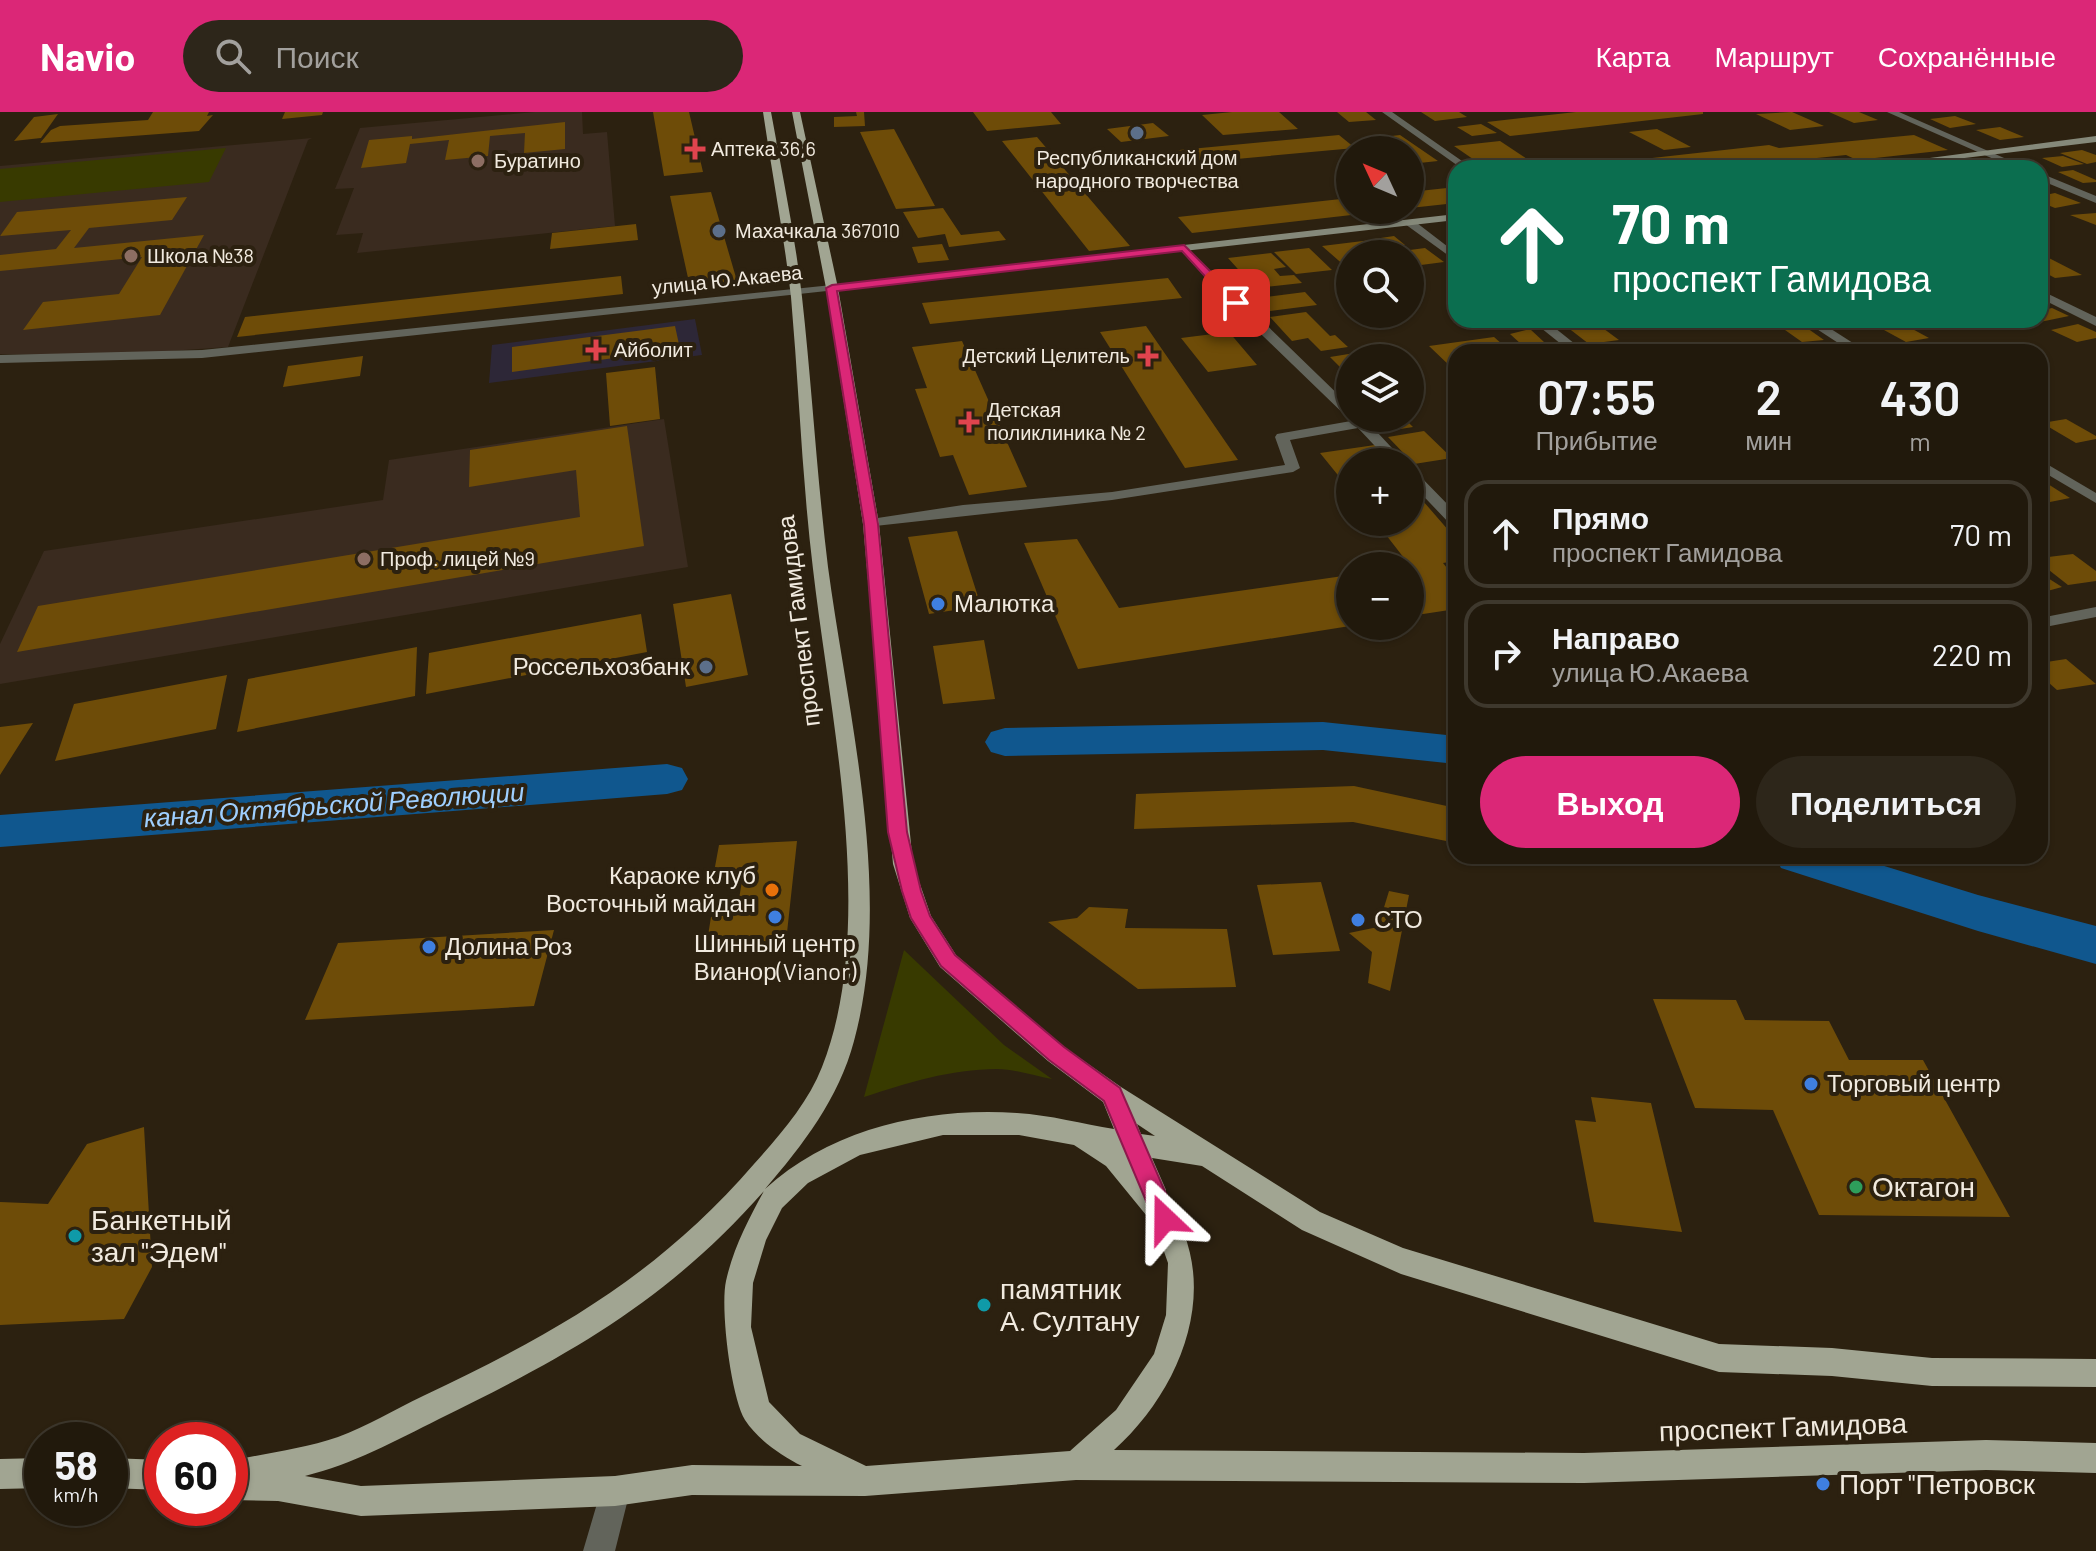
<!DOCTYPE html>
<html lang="ru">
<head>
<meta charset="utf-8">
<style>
	:root { --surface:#21190c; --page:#2d261a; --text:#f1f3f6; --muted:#a2a09d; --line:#3e382d; --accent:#db2777 }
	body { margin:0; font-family:Barlow,sans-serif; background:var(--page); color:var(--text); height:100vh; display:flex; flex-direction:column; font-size:30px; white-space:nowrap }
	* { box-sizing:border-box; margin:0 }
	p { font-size:26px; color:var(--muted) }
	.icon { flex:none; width:44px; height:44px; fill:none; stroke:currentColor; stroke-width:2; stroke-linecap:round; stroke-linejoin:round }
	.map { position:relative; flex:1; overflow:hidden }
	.panel { position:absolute; left:1448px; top:232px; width:600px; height:520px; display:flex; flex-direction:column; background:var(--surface); border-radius:24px; box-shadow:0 2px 6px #0004,0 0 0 2px var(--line) }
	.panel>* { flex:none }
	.guide { position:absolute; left:1448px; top:48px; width:600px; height:168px; border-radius:24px; box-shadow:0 2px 6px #0004,0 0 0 2px var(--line); background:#0b6e4f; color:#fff; overflow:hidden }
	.needle { width:52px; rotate:314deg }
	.tools { position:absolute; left:1336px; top:24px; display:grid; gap:16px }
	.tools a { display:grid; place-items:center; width:88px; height:88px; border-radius:50%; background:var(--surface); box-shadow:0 2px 6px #0004,0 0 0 2px var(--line); font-size:40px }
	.speed { position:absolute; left:24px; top:1310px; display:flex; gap:16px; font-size:40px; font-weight:700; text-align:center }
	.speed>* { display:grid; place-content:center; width:104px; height:104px; border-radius:50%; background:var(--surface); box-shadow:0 2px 6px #0004,0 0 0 2px var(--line); line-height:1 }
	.speed small { font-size:20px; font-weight:400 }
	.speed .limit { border:12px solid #d22; background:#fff; color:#111 }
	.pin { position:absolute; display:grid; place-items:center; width:68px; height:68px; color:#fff; margin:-34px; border-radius:16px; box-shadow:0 4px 12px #0006 }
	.me { position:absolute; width:88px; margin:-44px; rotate:337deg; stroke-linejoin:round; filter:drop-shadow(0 0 6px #0008) }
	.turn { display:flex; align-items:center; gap:28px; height:168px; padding:0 32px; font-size:36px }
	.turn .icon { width:104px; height:104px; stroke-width:2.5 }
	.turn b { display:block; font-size:56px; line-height:68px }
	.eta { display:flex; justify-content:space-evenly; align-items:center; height:136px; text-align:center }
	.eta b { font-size:48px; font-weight:600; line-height:56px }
	.button { display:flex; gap:16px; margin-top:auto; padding:16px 32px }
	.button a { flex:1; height:92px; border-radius:48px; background:var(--accent); color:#fff; font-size:32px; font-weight:600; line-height:92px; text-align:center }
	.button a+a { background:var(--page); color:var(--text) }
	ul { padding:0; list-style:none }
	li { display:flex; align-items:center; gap:24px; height:108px; margin:0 16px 12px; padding:0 16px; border:4px solid var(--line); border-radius:24px }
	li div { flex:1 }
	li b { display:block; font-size:30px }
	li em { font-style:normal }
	header { display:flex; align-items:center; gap:48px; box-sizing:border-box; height:112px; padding:0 40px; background:var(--accent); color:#fff }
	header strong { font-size:38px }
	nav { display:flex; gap:44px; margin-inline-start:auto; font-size:28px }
	.search { width:560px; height:72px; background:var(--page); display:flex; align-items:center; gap:20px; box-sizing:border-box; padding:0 28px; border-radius:44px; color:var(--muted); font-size:30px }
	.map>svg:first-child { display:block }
	.education { fill:#3a2b1f }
	.medical { fill:#2d2737 }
	.green { fill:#383a00 }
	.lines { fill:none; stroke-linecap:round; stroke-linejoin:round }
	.canal { fill:#10578e; fill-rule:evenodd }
	.building { fill:#6e4c08 }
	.street { fill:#62645b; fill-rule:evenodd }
	.secondary { fill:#85897a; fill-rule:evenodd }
	.primary { fill:#a1a592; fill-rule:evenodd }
	.route { fill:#db2777; stroke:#8e194d; stroke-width:2 }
	.service-dot { fill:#5c6f8a; stroke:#2c2110; stroke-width:3 }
	.health-dot { fill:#e0444e; stroke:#2c2110; stroke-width:3 }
	.education-dot { fill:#8d6e63; stroke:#2c2110; stroke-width:3 }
	.shop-dot { fill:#3f7fe0; stroke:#2c2110; stroke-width:3 }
	.food-dot { fill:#e8710a; stroke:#2c2110; stroke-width:3 }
	.leisure-dot { fill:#2e9e5b; stroke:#2c2110; stroke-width:3 }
	.culture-dot { fill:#0f9aa8; stroke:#2c2110; stroke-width:3 }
	.labels { text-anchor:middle; stroke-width:8; stroke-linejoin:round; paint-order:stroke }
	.far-poi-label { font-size:20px; fill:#f1eadf; stroke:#2c2110; text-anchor:start }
	.far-street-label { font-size:20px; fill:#f1eadf; stroke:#2c2110 }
	.poi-label { font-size:24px; fill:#f1eadf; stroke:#2c2110; text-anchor:start }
	.street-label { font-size:24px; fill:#f1eadf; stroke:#2c2110 }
	.water-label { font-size:26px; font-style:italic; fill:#9ecfff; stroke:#2c2110 }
	.near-poi-label { font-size:28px; fill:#f1eadf; stroke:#2c2110; text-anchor:start }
	.near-street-label { font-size:28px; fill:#f1eadf; stroke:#2c2110 }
</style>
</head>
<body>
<header>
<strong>Navio</strong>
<div class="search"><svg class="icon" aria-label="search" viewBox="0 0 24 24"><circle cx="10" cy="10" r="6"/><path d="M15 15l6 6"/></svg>Поиск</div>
<nav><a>Карта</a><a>Маршрут</a><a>Сохранённые</a></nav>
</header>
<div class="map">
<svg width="2096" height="1439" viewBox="0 0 2096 1439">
	<rect width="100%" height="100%" fill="#2c2110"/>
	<path class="education" d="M535,0H582L583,22L607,20L615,114L357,141L363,121L336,123L354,76L335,77L360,16Z
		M312,26L308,28L228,235L111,243L0,242V54Z
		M664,307L688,455L0,572V532L44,439L383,388L389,348Z"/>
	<path class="medical" d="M695,207L702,243L489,271L492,233Z"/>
	<path class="green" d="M226,36L209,70L0,90V57Z
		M904,838L1004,933L1052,967C1034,964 1015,957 997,957C951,957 907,971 864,985Z"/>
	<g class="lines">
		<path class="canal" d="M1323,610L1456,624V652L1323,638L1005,644L991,640L985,630L991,620L1005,616Z
			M667,652L682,656L688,667L682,678L667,682L0,735V703Z
			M1775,744H1852L1978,783L2096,814V852L1978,819L1781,756Z"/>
	</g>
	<path class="building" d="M153,0H209L207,4L213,3L199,19L40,31L51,18L60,14L148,8Z
		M285,0H323L322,3L282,7Z
		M653,0H689L703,60L664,64Z
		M856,0H864L865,14L834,15V5L857,4Z
		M973,0H1051L1061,12L987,19Z
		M1232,0H1279L1298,17L1223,23L1202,3Z
		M1337,0H1366L1376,8L1349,10Z
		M1421,0H1459L1467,5L1435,9Z
		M1576,0H1703V2L1510,24L1487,10Z
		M1792,0L1824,14L1790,18L1756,2Z
		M1829,0H1859L1878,8L1854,11Z
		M58,2L41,26L14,29L34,5Z
		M1955,4L1976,12L1950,16L1930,7Z
		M565,10V37L524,41L525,21L490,24L488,44L445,48L449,28L410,32L406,51L361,56L369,28L412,24V27Z
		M1153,11L1169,24L1121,30L1107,17Z
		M1481,12L1497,21L1472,24L1457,15Z
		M2000,15L2024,25L2000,28L1976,18Z
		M894,17L935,94L896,97L860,20Z
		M1657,17L1691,35L1664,38L1629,20Z
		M1339,23L1355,36L1160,54L1148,41Z
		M1400,23L1438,49L1410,52V38H1382L1366,27Z
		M1914,23L1948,38L1857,48L1846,43L1720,56H1659L1643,47L1769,33L1779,36Z
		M1037,25L1130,134L1089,139L1002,29Z
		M1500,29L1530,49L1483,54L1454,34Z
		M2082,38L2096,43V50L2087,52L2060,41Z
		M2063,44L2084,52L2062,55L2042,46Z
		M1629,48L1642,56H1585V54Z
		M2073,58L2096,68V70L2083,71L2058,60Z
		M1456,75V91L1410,96V80Z
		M711,80L737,169L690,175L670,84Z
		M2055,81L2081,91L2055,96L2040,90V84Z
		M187,85L172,108L89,116L74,136L204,123L160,203L23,218L43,190L119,182L142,145L0,159V143L56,137L71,118L0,124L17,100Z
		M1350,86V98L1378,100L1192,121L1178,105Z
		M943,96L961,123L999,119L1006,128L949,135L945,122L918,126L903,100Z
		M2096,101V113L2070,103Z
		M636,112L638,128L550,137L552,121Z
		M1394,124L1405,133L1385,135L1374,127Z
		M1371,128L1387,142H1350V154L1346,155L1322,134Z
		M942,132L949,148L918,151L912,135Z
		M1309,136L1332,158L1296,162L1274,140Z
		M1425,136L1444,150L1421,153L1410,142L1402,139Z
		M1271,141L1286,155L1274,157L1280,164L1294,163L1302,171L1255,176L1228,146Z
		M2045,144L2082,163L2055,166L2040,158V145Z
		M621,164L623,182L237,225L245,205Z
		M1168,166L1182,186L930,212L922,191Z
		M1305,180L1317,193L1269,199L1258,186Z
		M2052,196L2069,204L2040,210V199Z
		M1306,200L1330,224L1335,223L1348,235L1321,239L1308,226L1292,229L1270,205Z
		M1596,211L1619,228L1589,232L1567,215Z
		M2078,212L2096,220V226L2077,230L2051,218Z
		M675,214L680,237L512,260V235Z
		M1146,214L1238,348L1185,356L1100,220Z
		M1907,214L1929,226L1906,230L1884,218Z
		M1807,216L1824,228L1802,230L1785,218Z
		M1530,217L1544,230L1521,232L1510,222Z
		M1229,220L1257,253L1208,260L1181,226Z
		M1494,225L1511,240H1456V255L1452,256L1429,234Z
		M962,229L1027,375L969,383L953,343L940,345L915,277L927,276L912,235Z
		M1626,231L1638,240H1594L1589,236Z
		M1361,240L1367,246H1350V256L1342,257L1330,245Z
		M363,244L360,264L283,275L288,254Z
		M655,255L660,307L610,314L606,261Z
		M1368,306H1404L1413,315L1382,320Z
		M2066,307L2096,324V327L2076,331L2042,311Z
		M627,314L644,434L17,540L38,494L580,405L576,358L469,375L470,338Z
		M1424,319L1452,346L1414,352L1388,325Z
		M1375,333L1389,350H1350V378L1320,341Z
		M2040,367L2070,386L2040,392Z
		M1410,374L1456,427V449L1443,451L1456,467V497L1410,504L1411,455L1376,410H1410Z
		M957,419L981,494L929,502L908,425Z
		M1077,427L1119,496L1350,463V514L1078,557L1024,431Z
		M2073,442L2096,459V469L2068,473L2040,451V446Z
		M2040,461L2062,475L2040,481Z
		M731,482L748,563L686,575L673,492Z
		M641,502L647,540L426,582L429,541Z
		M984,528L995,587L943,592L933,534Z
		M417,535L415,584L237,620L248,567Z
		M2066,547L2096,572L2057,578L2040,563V551Z
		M227,563L216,617L55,649L74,592Z
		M33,611L0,663V615Z
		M1354,674L1456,696V731L1353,710L1134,717L1136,682Z
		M797,729L785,839L705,842L711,805L737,799L742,769L712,771L719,733Z
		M1321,770L1340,839L1273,843L1257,773Z
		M1389,779L1409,783L1390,879L1368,871L1372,840L1349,821L1378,815Z
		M1089,795L1128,797L1125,816L1227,817L1236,875L1138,877L1048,810L1077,806Z
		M554,818L534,894L305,908L338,831Z
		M1653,887L1736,888L1745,908L1829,909L1849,948H1923L2010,1105L1819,1103L1773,998L1695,996Z
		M1591,985L1651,991L1682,1120L1594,1110L1575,1008L1596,1010Z
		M144,1015L152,1155L124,1207L0,1213V1090L48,1092L87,1032Z"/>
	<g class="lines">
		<path class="street" d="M1382,0H1392L1472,56H1461Z
			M1887,0H1899L2027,56H2014Z
			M2040,61L2096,84V91L2040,68Z
			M1405,108H1413L1456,141V149L1405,112Z
			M1184,133L1350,294V306H1364L1405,350H1390L1358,316L1290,328L1300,356L1293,360L1112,388L866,415L863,412L871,407L963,393L1112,380L1285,353L1275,325L1277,322L1351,309L1232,194L1180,138L1179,136Z
			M832,173L838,176L836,178L202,246L0,251V243L202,238Z
			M2040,178L2096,205V214L2040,186Z
			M1531,208H1545L1585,240H1571Z
			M1803,208H1817L1867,240H1852Z
			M2040,348L2096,381V391L2040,358Z
			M1410,358L1415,359L1456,401V415L1451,413L1410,370Z
			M2096,495V505L2040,516V506Z
			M615,1364L626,1368L630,1379L615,1439H583L604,1368Z"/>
		<path class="secondary" d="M2096,24V30L1883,56H1854Z
			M1456,102V108L832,179L826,176L832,173Z"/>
		<path class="primary" d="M763,0H771C782,61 795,123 802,185C812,275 817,366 828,455C848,604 894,782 854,929C839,986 803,1033 765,1077C832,1016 928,995 1017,1001C1050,1003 1083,1012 1114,1017L1103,990L1048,949L940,855L910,806L893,752L863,412L826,176L792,0H800L838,176L879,412L913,752L931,804L956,843L1064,935L1121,975L1320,1100L1403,1136L1719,1232L1832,1236L1932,1246L2096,1247V1275L1932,1274L1832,1264L1719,1260L1401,1162L1302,1118L1202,1054L1152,1046L1166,1078L1163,1084C1226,1167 1184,1275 1114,1338L1584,1341L1986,1328L2096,1331V1361L1986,1358L1584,1371L1076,1368L865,1384L692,1383L615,1394L361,1404L278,1389L230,1388V1349C266,1341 303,1337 338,1325C367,1314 394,1298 423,1284C554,1222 657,1164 754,1052C780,1023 808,991 822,955C878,813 830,606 813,457C802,367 799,276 791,185C784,123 772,62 763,0ZM1137,1012L1155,1024L1141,1022ZM943,1023H1019L1074,1033L1106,1054L1155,1114L1168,1151L1166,1203L1154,1242L1116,1298L1070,1339L866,1354L800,1322L769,1290L751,1215L753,1171L766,1128L782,1096L808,1071L860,1043ZM764,1079C748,1108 733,1137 726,1169C720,1196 731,1285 745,1308C758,1328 781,1343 802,1354L692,1353L615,1364L361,1374L305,1364C353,1352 395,1329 439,1307C568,1244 667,1189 764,1079Z
			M42,1346V1376L0,1377V1347Z
			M110,1346L162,1348V1378L110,1376Z"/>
	</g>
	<path class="route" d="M1184,133L1240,189V194H1232L1182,139L837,179L878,412L907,720L921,779L930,804L955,843L1064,935L1120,976L1177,1107L1174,1115L1165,1119L1157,1115L1104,989L1049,948L941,854L911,806L902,779L888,720L864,412L826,176L832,173Z"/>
	<g class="service-dot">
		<circle cx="1137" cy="21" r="8"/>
		<circle cx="719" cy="119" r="8"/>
		<circle cx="706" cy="555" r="8"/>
	</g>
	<g class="health-dot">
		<path d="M691 25h8v8h8v8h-8v8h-8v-8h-8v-8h8z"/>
		<path d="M592 226h8v8h8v8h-8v8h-8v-8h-8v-8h8z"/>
		<path d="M1144 232h8v8h8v8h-8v8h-8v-8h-8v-8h8z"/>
		<path d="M965 298h8v8h8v8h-8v8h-8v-8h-8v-8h8z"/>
	</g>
	<g class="education-dot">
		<circle cx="478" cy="49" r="8"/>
		<circle cx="131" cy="144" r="8"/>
		<circle cx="364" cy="447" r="8"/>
	</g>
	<g class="shop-dot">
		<circle cx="938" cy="492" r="8"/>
		<circle cx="775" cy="805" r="8"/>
		<circle cx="1358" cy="808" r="8"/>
		<circle cx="429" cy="835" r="8"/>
		<circle cx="1811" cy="972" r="8"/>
		<circle cx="1823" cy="1372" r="8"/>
	</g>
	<circle class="food-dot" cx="772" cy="778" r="8"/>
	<circle class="leisure-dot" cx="1856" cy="1075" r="8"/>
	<g class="culture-dot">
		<circle cx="75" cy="1124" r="8"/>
		<circle cx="984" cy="1193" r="8"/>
	</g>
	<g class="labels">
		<g class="far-poi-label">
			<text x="711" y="44">Аптека 36,6</text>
			<text x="1137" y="53" text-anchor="middle">Республиканский дом<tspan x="1137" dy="23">народного творчества</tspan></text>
			<text x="494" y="56">Буратино</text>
			<text x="735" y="126">Махачкала 367010</text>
			<text x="147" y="151">Школа №38</text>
			<text x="614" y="245">Айболит</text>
			<text x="1130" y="251" text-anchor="end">Детский Целитель</text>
			<text x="987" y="305">Детская<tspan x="987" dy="23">поликлиника № 2</tspan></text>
			<text x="380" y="454">Проф. лицей №9</text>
		</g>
		<g class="far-street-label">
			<text transform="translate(727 168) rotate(-6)" y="7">улица Ю.Акаева</text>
		</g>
		<g class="poi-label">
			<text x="954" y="500">Малютка</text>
			<text x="690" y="563" text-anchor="end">Россельхозбанк</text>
			<text x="756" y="772" text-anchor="end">Караоке клуб<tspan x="756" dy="28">Восточный майдан</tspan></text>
			<text x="1374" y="816">СТО</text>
			<text x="775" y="840" text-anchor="middle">Шинный центр<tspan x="775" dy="28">Вианор(Vianor)</tspan></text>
			<text x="445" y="843">Долина Роз</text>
			<text x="1827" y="980">Торговый центр</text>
		</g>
		<g class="street-label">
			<text transform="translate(799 509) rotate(-97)" y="8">проспект Гамидова</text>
		</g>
		<g class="water-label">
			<text transform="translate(334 693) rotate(-4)" y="9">канал Октябрьской Революции</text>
		</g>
		<g class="near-poi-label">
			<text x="1872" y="1085">Октагон</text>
			<text x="91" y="1118">Банкетный<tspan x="91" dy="32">зал "Эдем"</tspan></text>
			<text x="1000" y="1187">памятник<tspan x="1000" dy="32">А. Султану</tspan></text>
			<text x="1839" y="1382">Порт "Петровск</text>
		</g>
		<g class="near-street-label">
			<text transform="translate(1783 1315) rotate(-2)" y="10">проспект Гамидова</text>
		</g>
	</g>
</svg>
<div class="tools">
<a><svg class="needle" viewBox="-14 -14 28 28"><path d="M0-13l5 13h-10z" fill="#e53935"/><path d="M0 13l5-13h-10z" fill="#a2a09d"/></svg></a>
<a><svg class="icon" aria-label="search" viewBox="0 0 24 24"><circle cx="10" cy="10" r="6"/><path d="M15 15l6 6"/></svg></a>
<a><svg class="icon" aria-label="layers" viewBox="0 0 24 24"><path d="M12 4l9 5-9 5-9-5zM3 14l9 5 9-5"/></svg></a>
<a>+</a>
<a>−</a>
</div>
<div class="speed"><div>58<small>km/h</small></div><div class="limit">60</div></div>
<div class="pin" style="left:1236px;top:191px;background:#d93025"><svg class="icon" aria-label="arrive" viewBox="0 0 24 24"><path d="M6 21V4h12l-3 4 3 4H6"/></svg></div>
<svg class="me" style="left:1165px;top:1107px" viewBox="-20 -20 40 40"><path d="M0-17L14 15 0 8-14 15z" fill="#db2777" stroke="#fff" stroke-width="4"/></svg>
<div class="guide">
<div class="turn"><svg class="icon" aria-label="ahead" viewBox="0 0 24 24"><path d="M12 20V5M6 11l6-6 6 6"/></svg><div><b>70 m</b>проспект Гамидова</div></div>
</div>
<section class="panel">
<div class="eta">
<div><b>07:55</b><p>Прибытие</p></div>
<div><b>2</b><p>мин</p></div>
<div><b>430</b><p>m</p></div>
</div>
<ul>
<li><svg class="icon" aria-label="ahead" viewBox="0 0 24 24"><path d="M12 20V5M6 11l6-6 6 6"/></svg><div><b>Прямо</b><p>проспект Гамидова</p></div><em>70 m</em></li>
<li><svg class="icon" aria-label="right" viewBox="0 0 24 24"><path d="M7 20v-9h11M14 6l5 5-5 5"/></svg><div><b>Направо</b><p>улица Ю.Акаева</p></div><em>220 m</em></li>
</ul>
<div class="button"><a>Выход</a><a>Поделиться</a></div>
</section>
</div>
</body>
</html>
